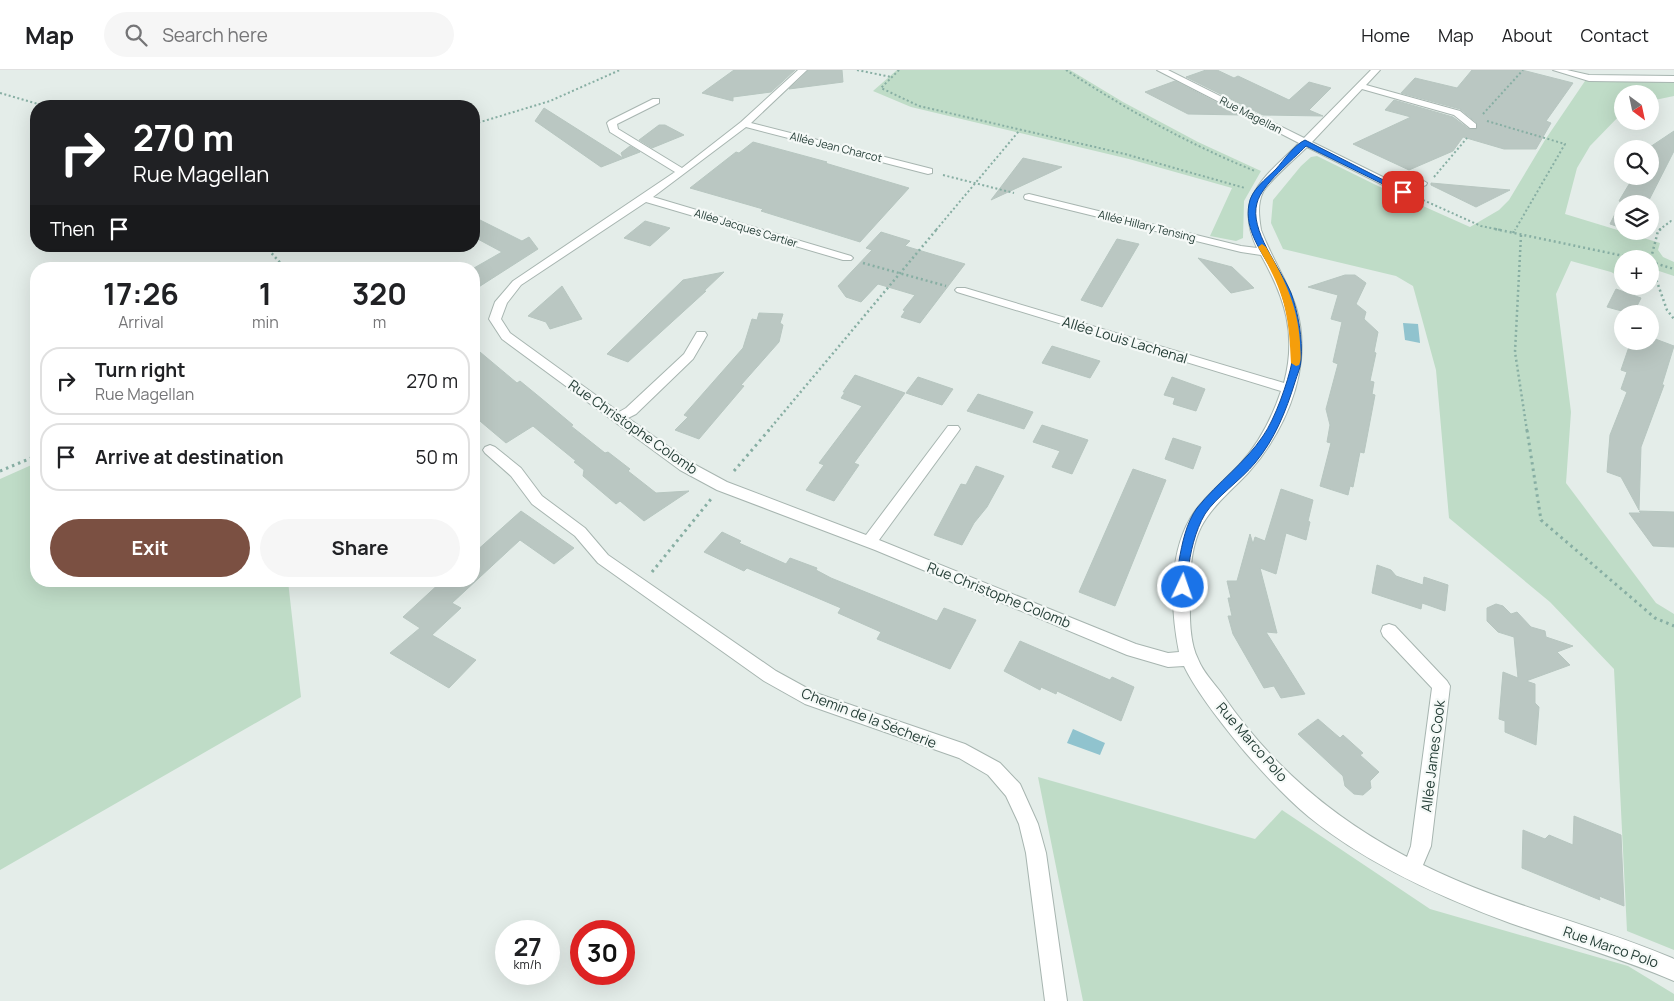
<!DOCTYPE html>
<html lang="en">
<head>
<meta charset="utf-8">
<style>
	:root { --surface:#fff; --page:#f6f6f6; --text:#202124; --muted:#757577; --line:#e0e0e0; --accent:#7b5042 }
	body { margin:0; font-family:Manrope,sans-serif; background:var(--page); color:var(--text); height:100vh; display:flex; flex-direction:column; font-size:19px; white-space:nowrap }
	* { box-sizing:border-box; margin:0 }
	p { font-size:16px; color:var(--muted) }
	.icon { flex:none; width:28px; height:28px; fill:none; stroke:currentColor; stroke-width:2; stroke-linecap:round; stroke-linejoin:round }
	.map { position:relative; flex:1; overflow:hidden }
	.sheet { position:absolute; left:30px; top:192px; width:450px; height:325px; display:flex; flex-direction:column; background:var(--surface); border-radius:20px; box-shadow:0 5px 20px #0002 }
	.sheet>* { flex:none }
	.hud { position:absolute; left:30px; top:30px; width:450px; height:152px; border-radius:20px; box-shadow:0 5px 20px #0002; background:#202124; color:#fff; overflow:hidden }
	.needle { width:32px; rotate:147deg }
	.tools { position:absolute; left:1614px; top:15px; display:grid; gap:10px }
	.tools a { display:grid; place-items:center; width:45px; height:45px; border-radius:50%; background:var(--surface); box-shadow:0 5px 20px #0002; font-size:25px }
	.speed { position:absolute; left:495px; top:850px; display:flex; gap:10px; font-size:25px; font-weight:700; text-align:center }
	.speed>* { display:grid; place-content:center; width:65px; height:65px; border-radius:50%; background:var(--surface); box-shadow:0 5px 20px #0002; line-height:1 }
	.speed small { font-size:12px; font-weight:400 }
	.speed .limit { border:8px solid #d22; background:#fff; color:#111 }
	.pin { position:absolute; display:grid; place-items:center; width:42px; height:42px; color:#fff; margin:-21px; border-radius:10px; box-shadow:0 2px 8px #0006 }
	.me { position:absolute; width:55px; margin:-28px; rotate:3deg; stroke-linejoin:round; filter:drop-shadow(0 0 4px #0008) }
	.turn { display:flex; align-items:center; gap:18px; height:105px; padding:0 20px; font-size:22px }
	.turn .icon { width:65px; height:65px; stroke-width:2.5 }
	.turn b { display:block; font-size:35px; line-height:42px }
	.then { display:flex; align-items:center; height:48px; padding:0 20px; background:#0003; gap:10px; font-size:19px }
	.eta { display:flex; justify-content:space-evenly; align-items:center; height:85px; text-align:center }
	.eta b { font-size:30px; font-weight:700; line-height:35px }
	.cta { display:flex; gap:10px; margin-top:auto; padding:10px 20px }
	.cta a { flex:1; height:58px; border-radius:30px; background:var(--accent); color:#fff; font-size:20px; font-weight:700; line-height:58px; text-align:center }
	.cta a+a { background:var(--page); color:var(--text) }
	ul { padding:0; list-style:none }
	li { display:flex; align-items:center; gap:15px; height:68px; margin:0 10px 8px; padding:0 10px; border:2px solid var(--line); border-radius:20px }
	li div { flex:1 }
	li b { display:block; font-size:19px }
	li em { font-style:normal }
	header { display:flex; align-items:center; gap:30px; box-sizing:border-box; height:70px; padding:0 25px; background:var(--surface); border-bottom:1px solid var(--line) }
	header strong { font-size:24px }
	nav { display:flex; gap:28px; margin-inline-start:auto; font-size:18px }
	.search { width:350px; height:45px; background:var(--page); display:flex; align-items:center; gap:12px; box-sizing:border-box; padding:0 18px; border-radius:28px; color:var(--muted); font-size:19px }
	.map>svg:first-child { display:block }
	.green { fill:#bfdcc7 }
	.water { fill:#90c3ce }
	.building { fill:#bac7c2; stroke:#b7c6c0 }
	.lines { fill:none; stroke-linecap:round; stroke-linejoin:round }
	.street-casing { stroke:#a7b5b0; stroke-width:2 }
	.path-far2 { stroke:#87aea3; stroke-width:2; stroke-dasharray:2 2.5; stroke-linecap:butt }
	.path-far1 { stroke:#87aea3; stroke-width:2.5; stroke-dasharray:2 3; stroke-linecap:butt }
	.path { stroke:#87aea3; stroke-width:3; stroke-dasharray:2.5 4; stroke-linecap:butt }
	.street { fill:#fff; fill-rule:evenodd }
	.route { fill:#1a73e8; stroke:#114b97 }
	.slow { fill:#f59e0b }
	.labels { text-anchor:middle; stroke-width:4.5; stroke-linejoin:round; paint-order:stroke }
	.far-street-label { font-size:11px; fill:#253e37; stroke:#f5f9f7 }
	.street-label { font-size:14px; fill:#253e37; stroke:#f5f9f7 }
</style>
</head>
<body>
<header>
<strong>Map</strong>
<div class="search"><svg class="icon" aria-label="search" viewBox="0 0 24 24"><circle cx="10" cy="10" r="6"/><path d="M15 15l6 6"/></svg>Search here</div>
<nav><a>Home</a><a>Map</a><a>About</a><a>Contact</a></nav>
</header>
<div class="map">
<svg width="1674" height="931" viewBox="0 0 1674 931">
	<rect width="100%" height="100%" fill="#e4ede9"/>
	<path class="green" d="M897,0H1070L1123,32L1198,72L1261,101L1244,131L1243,168L1236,171L1210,166L1232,118L1129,89L911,37L873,21Z
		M1585,11L1674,12V26L1650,31V24H1622V43L1590,76L1577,98L1565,144L1660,173L1658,180L1663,187L1674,192V206L1650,198V189H1622V208L1611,202L1571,191L1556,224L1571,342L1566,413L1656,533L1674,544V880L1627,861L1614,599L1550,532L1449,448L1436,300L1413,216L1396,206L1283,179L1271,153L1273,130L1301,96L1311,87L1317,86L1378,116L1470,157L1499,140L1509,130L1545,70Z
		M36,393V511H288L301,627L0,800V409Z
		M1038,707L1255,769L1282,740L1430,839L1628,896L1674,924V931H1083Z"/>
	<path class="water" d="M1403,253L1418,254L1420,273L1405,270Z
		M1073,659L1105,673L1100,685L1067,673Z"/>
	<path class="building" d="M734,0H795L771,22L733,27V31L702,23Z
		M809,0H842L843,12L789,19Z
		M1206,0H1217L1234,8L1238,6L1289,30L1309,12L1331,18L1309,40L1323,46L1263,45L1186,7Z
		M1472,0H1522L1573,13L1546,51L1551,53L1536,79H1504L1463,67L1453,81L1409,100L1353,74L1411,47L1385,40L1394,30L1453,47L1469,59H1477V53L1460,39L1401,23L1415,8L1457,18Z
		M1175,11L1241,45L1188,44L1145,22Z
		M544,38L623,88L621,83L630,76L640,82L601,97L535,51Z
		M659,55H665L684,65L652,78L639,70Z
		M1674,61V81L1647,134H1622V158L1610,154L1621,132L1619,131L1634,106H1650V77Z
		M753,72L827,92L825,93L909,118L860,172L761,141L763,139L690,118L736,82L739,83Z
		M1023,88L1062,97L991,130Z
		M1431,113L1510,120L1476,137L1431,115Z
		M474,147L522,171L529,167L538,179L474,220V198L502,182L474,167Z
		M645,151L670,158L650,176L624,168Z
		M881,162L910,171L905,176L965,194L920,253L901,247L905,241L903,240L915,225L878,214L861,232L846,227L838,216L872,180L866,178Z
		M1117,169L1139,174L1102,237L1081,230Z
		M1198,188L1232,197L1254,218L1231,223Z
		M724,202L704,221H706L628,292L607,284L683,210Z
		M1345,205H1355L1366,213L1356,234L1366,242L1364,249L1378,262L1374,282L1376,283L1370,311L1374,312L1372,324L1375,325L1364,383L1360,382L1353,417L1350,416L1348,425L1320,416L1331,373L1327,372L1330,355L1326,339L1338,294L1333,292L1342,252L1331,249L1338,225L1308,217Z
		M562,216L582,249L550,259L546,252L528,246Z
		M1616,219L1641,228L1633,244L1607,237Z
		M759,243L783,244L780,253L783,255L779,272L741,315L744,316L699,369L675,360L688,347L684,345L743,278L752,249L757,250Z
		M1650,267L1674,276L1662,315H1664L1641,377L1639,440L1621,407L1607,402L1610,365L1627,322L1621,319L1627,302L1621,300L1631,271H1650Z
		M1052,276L1100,291L1090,308L1042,293Z
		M474,277L517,313L520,311L542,329L573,355L571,356L605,383L608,382L630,399L628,401L656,423L689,421L644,451L620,431L616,434L583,406L584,400L574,392L576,391L533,356L506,373L474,346Z
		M855,305L905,323L854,393L859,395L834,431L806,420L824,395L819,393L862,336L841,328L845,322H843Z
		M918,307L953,319L942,335L906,323Z
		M1172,307L1205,319L1196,341L1173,334L1175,328L1164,325Z
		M978,324L1033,342L1024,359L967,341Z
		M1042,355L1088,370L1072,404L1052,397L1060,381L1033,372Z
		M1173,368L1201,377L1193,399L1165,389Z
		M976,396L1004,406L987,437L974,453L962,475L934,465L961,414L966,415Z
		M1133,399L1166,410L1115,536L1079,522Z
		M1281,419L1313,430L1308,451L1310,452L1306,470L1286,463L1276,504L1260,498L1277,563L1266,562L1305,624L1281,628L1274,616L1264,618L1233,564L1228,546H1232L1228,528H1231L1227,511H1237L1250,464L1253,474L1255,467L1265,471Z
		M521,441L574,478L554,494L520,470L452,533L461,538L432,565L476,590L449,618L390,583L420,558L403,547L442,511H474V483Z
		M1639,441L1674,442V477L1653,476L1629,443H1641Z
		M722,462L741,471L739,473L786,494L790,488L817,498L816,500L831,508L937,551L944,538L976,550L950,599L877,569L881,562L838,543L841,538L747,498L744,501L704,482Z
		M1377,495L1391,500L1396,506L1423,515L1424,507L1448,515L1445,541L1422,533L1421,539L1372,523Z
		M1496,534L1503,536L1511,544L1517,542L1531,557L1545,561L1546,567L1573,576L1557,582L1570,595L1526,611L1535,614V633L1539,637L1536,675L1505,662V651L1499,649L1503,602L1518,608L1514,567L1498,562L1487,551V538Z
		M1020,571L1110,610L1112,607L1134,617L1121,651L1057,621L1056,624L1041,617L1040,620L1004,601Z
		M1318,649L1340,668L1343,665L1363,683L1360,685L1379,702L1370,711L1371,718L1363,725L1354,724L1345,716L1343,706L1298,664Z
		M1574,746L1621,765L1624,836L1599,826L1600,830L1522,798L1523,760L1545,769L1549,765L1573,775Z"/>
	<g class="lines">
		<defs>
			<path id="street" d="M798,0H807L751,53L932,99V103L928,104L746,57L653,127L851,186L853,188L851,190H843L646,132L521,215L507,233L501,249L510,263L619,342L626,338L684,284L697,262H705L707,265L693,289L636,344L628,348L690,392L727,412L866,465L948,356H958L960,359L958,362L879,470L1136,574L1168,583L1179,582C1170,537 1168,479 1195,441C1208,423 1225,410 1240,394C1259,373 1272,348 1281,321L957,222L955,220L957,218H965L1284,313C1297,264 1285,228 1261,185L1241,182L1025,129L1024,127L1025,125L1029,124L1241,176L1257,178C1232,126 1267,106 1299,73L1157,0H1168L1304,68L1371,0H1380L1366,15L1460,41L1476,54V58H1470L1454,45L1362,19L1312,72L1403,117L1422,110L1427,113L1426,115L1407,123H1399L1307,77C1297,87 1269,111 1263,122C1257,134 1259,147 1261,160C1280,209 1306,231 1301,290C1297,330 1276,372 1248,403C1232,420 1212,436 1201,457C1192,475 1190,497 1190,517C1190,539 1188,569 1198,589C1203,602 1214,613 1222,624C1271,695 1331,747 1407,787L1411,776L1432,618L1383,566L1381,561L1383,556L1389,554L1395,556L1447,611L1450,616L1431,776L1423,795C1503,835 1590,853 1672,888L1674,889V911C1620,888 1564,872 1510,853C1440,827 1367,794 1309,747C1286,728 1265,705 1245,682C1225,658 1197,623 1184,596L1168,597L1127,585L875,480L717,420L680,400L502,269L489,249L495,232L513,211L675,102L610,62L607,53L609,51L653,29H659V33L617,54L618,59L682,98L741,52Z
				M1553,0H1567L1589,5L1674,6V12L1589,11Z
				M490,375L495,377L521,398L542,426L585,458L608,485L776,601L816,623L965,674L1000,693L1020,714L1038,754L1046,783L1067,931H1045L1026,783L1019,754L1006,726L988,705L959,688L805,634L764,611L598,493L575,466L532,434L511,406L485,383L483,380L485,377Z"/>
		</defs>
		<use href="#street" class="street-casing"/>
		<path class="path-far2" d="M857,0L891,7
			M899,0L881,18L919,36L1125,84L1245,118
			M1066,0C1126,39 1188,74 1255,101
			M0,23L45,36
			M1483,44L1523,0
			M1487,51L1565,74L1515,160
			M474,54L550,31L620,0
			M943,105L1014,123
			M1434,107L1467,68
			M1423,130L1481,156L1501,160
			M936,160L1019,61
			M1659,160L1671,151H1674"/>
		<path class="path-far1" d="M1495,159L1638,189
			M1661,159L1658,161L1650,192L1667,240L1674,249
			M1513,163L1515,159
			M1521,165L1515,282L1527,361
			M265,176L286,199
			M1651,192L1674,199
			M863,193L946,216
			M768,361L937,159"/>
		<path class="path" d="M1527,360L1541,450L1655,548L1674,556
			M0,401L36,386
			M734,401L769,360
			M652,502L711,429"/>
		<use href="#street" class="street"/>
	</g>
	<path class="route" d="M1305,70L1407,122L1401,123L1306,76C1293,90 1262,114 1257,133C1249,160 1280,197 1291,223C1298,242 1303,269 1301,290C1301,297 1297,305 1295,312C1286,341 1275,369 1255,393C1241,410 1216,427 1205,444C1195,461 1190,483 1188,502C1188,509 1190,515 1187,521H1179C1174,512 1177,500 1179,491C1182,474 1186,453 1197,438C1218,412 1245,393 1263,366C1275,349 1288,312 1292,292C1295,268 1284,225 1274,204C1262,182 1244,160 1249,134C1251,120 1266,109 1276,99C1284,90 1294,75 1305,70Z"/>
	<path class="slow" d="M1262,174L1266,177C1284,208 1298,236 1300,272C1300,280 1302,289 1299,295L1296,296L1291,293C1289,242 1284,222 1258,177Z"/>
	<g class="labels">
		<g class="far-street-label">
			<text transform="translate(1251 45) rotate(27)" y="4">Rue Magellan</text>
			<text transform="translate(836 77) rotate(14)" y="4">Allée Jean Charcot</text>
			<text transform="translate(1147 156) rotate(14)" y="4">Allée Hillary Tensing</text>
			<text transform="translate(746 158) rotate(17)" y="4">Allée Jacques Cartier</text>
		</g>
		<g class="street-label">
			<text transform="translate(1125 270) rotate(17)" y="5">Allée Louis Lachenal</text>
			<text transform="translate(633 357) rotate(35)" y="5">Rue Christophe Colomb</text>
			<text transform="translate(999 525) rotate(22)" y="5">Rue Christophe Colomb</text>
			<text transform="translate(869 648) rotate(21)" y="5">Chemin de la Sécherie</text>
			<text transform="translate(1252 672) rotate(49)" y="5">Rue Marco Polo</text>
			<text transform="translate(1433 686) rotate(-83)" y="5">Allée James Cook</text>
			<text transform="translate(1611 877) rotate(19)" y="5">Rue Marco Polo</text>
		</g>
	</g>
</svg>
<div class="tools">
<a><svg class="needle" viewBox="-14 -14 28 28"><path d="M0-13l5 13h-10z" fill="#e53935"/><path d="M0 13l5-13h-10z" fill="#757577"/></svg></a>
<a><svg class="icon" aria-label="search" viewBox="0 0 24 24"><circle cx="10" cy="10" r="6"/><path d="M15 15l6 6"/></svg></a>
<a><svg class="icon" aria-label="layers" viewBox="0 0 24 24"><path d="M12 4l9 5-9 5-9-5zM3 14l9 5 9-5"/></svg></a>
<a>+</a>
<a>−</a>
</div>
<div class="speed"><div>27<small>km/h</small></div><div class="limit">30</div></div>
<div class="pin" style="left:1403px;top:122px;background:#d93025"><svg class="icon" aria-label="arrive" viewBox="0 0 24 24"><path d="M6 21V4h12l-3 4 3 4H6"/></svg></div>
<svg class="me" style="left:1183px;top:517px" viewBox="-20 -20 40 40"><circle r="17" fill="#1a73e8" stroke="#fff" stroke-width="3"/><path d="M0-11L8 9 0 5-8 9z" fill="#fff"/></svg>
<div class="hud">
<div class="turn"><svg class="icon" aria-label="right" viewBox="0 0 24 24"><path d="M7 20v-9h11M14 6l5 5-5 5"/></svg><div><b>270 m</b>Rue Magellan</div></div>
<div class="then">Then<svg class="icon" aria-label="arrive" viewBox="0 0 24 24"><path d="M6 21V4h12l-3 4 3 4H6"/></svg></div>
</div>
<section class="sheet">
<div class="eta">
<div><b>17:26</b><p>Arrival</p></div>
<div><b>1</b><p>min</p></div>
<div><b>320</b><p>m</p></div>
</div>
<ul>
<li><svg class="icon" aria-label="right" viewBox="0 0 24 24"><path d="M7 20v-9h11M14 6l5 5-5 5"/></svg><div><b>Turn right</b><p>Rue Magellan</p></div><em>270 m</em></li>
<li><svg class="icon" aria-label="arrive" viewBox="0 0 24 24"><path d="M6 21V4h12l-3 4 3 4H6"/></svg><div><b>Arrive at destination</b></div><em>50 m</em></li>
</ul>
<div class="cta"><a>Exit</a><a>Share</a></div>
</section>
</div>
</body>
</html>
